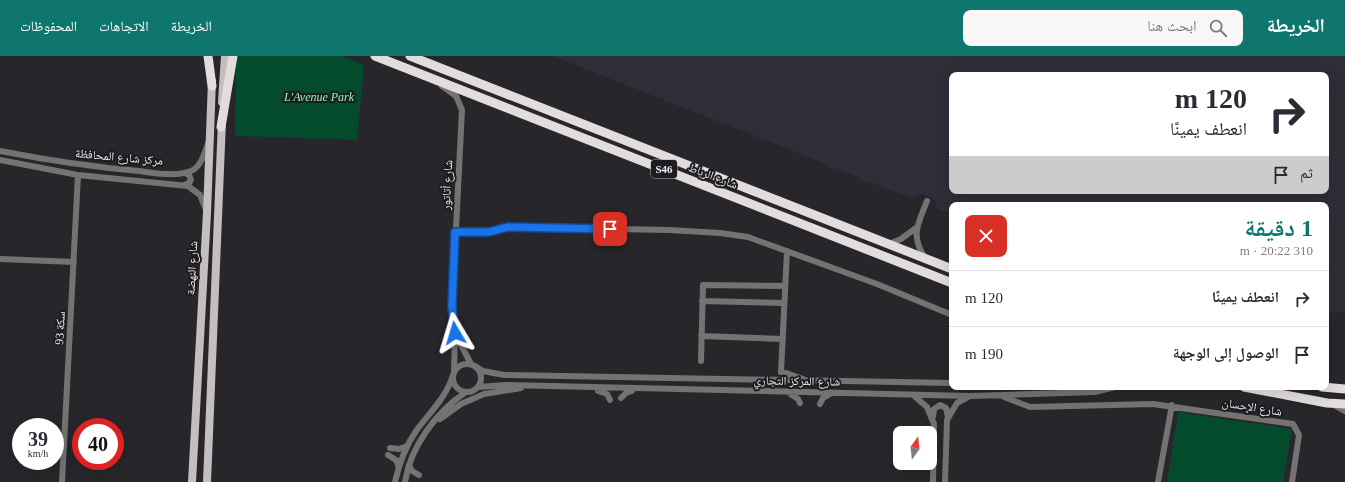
<!DOCTYPE html>
<html lang="ar">
<head>
<meta charset="utf-8">
<style>
	:root { --surface:#fff; --page:#f7f7f7; --text:#2b2b33; --muted:#7c7c81; --line:#e1e1e2; --accent:#0f766e }
	body { margin:0; font-family:"Times New Roman","Noto Naskh Arabic",serif; background:var(--page); color:var(--text); direction:rtl; height:100vh; display:flex; flex-direction:column; font-size:15px; white-space:nowrap }
	* { box-sizing:border-box; margin:0 }
	p { font-size:13px; color:var(--muted) }
	.icon { flex:none; width:22px; height:22px; fill:none; stroke:currentColor; stroke-width:2; stroke-linecap:round; stroke-linejoin:round }
	.map { position:relative; flex:1; overflow:hidden; direction:ltr }
	.drawer { position:absolute; left:949px; top:146px; width:380px; height:188px; display:flex; flex-direction:column; background:var(--surface); border-radius:8px; box-shadow:0 4px 16px #0002; direction:rtl }
	.drawer>* { flex:none }
	.banner { position:absolute; left:949px; top:16px; width:380px; height:122px; border-radius:8px; box-shadow:0 4px 16px #0002; direction:rtl; background:#fff; color:var(--text); overflow:hidden }
	.needle { width:26px; rotate:15deg }
	.buttons { position:absolute; left:893px; top:370px; display:grid; gap:8px }
	.buttons a { display:grid; place-items:center; width:44px; height:44px; border-radius:8px; background:var(--surface); box-shadow:0 4px 16px #0002; font-size:20px }
	.speed { position:absolute; left:12px; top:362px; display:flex; gap:8px; font-size:20px; font-weight:700; text-align:center }
	.speed>* { display:grid; place-content:center; width:52px; height:52px; border-radius:50%; background:var(--surface); box-shadow:0 4px 16px #0002; line-height:1 }
	.speed small { font-size:10px; font-weight:400 }
	.speed .limit { border:6px solid #d22; background:#fff; color:#111 }
	.pin { position:absolute; display:grid; place-items:center; width:34px; height:34px; color:#fff; margin:-17px; border-radius:8px; box-shadow:0 2px 6px #0006 }
	.me { position:absolute; width:44px; margin:-22px; rotate:353deg; stroke-linejoin:round; filter:drop-shadow(0 0 3px #0008) }
	.turn { display:flex; align-items:center; gap:14px; height:84px; padding:0 16px; font-size:18px }
	.turn .icon { width:52px; height:52px; stroke-width:2.5 }
	.turn b { display:block; font-size:28px; line-height:34px }
	.then { display:flex; align-items:center; height:38px; padding:0 16px; background:#0003; gap:8px; font-size:15px }
	.round { display:grid; place-items:center; flex:none; width:42px; height:42px; border-radius:8px; background:var(--page) }
	.head { display:flex; align-items:center; justify-content:space-between; height:68px; padding:0 16px }
	h1 { font-size:24px; font-weight:700; line-height:30px; color:var(--accent) }
	ul { padding:0; list-style:none }
	li { display:flex; align-items:center; gap:12px; height:56px; padding:0 16px; border-top:1px solid var(--line) }
	li div { flex:1 }
	li b { display:block; font-size:15px }
	li em { font-style:normal }
	header { display:flex; align-items:center; gap:24px; box-sizing:border-box; height:56px; padding:0 20px; background:var(--accent); color:#fff }
	header strong { font-size:19px }
	nav { display:flex; gap:22px; margin-inline-start:auto; font-size:14px }
	.search { width:280px; height:36px; background:var(--page); display:flex; align-items:center; gap:10px; box-sizing:border-box; padding:0 14px; border-radius:8px; color:var(--muted); font-size:15px }
	.map>svg:first-child { display:block }
	.built { fill:#2f2e38; fill-rule:evenodd }
	.green { fill:#034b2c }
	.lines { fill:none; stroke-linecap:round; stroke-linejoin:round }
	.minor { stroke:#757272; stroke-width:6 }
	.major { stroke:#c4bebe; stroke-width:8 }
	.highway { stroke:#e3dcdc; stroke-width:9 }
	.route-casing { stroke:#114b97; stroke-width:10 }
	.route { stroke:#1a73e8; stroke-width:7 }
	.labels { text-anchor:middle; stroke-width:4; stroke-linejoin:round; paint-order:stroke }
	.shield { fill:#1d1d21; stroke:#aeaeb1; stroke-width:1 }
	.shield-label { font-size:11px; font-weight:bold; fill:#ececef }
	.park-label { font-size:12px; font-style:italic; fill:#8ff8bc; stroke:#1d1d21 }
	.street-label { font-size:12px; fill:#ececef; stroke:#1d1d21 }
</style>
</head>
<body>
<header>
<strong>الخريطة</strong>
<div class="search"><svg class="icon" aria-label="search" viewBox="0 0 24 24"><circle cx="10" cy="10" r="6"/><path d="M15 15l6 6"/></svg>ابحث هنا</div>
<nav><a>الخريطة</a><a>الاتجاهات</a><a>المحفوظات</a></nav>
</header>
<div class="map">
<svg width="1345" height="426" viewBox="0 0 1345 426">
	<rect width="100%" height="100%" fill="#27272b"/>
	<path class="built" d="M553,0H1345V256L1326,257V149H952V158L938,153L934,144L929,141L922,138L913,143L873,127L870,128L860,124L858,121L836,112L833,114L828,109ZM952,19H1326V135H952Z"/>
	<path class="green" d="M236,0H341L364,9L357,84L235,80Z
		M1178,356L1292,373L1283,426H1167Z"/>
	<g class="lines">
		<path class="minor" d="M442,30L456,40L462,54L452,251L455,277L471,308
			M0,95C46,104 92,111 139,115C154,117 176,121 191,115C201,111 205,96 208,87
			M0,104L78,119L188,130L200,139L206,154
			M184,129L189,127L191,124L189,119L185,117
			M455,176H489L508,171L669,174L720,177L748,181L877,228L952,259
			M889,188L901,183L916,172
			M925,202C910,179 918,168 927,145
			M0,203L74,206
			M702,245L784,247
			M701,280L783,283
			M701,305L703,229L785,230
			M453 322a14 14 0 1 1 28 0a14 14 0 1 1-28 0Z
			M475,310L483,315L504,319L952,327
			M454,315L455,278
			M781,316L787,195
			M786,317L803,323
			M478,331L506,329L970,340L1095,336L1115,331
			M598,335L607,338L610,344
			M789,337L798,343L800,347
			M913,339L927,351L934,368L933,426
			M1004,341L1030,351L1153,348L1293,368L1299,379L1292,426
			M621,342L626,337L632,335
			M820,348L823,342L830,338
			M1334,349L1345,355
			M933,361L934,353L940,349L946,352L948,361
			M440,363L461,348L484,338L521,332
			M390,392L399,393L407,390
			M388,399L396,404L399,411
			M409,409L412,415L419,419
			M62,426L78,119
			M395,426C399,408 405,391 416,375C430,356 446,342 453,319
			M405,426C410,391 437,355 466,336
			M945,426L947,364L957,347L968,341
			M1158,426L1172,349"/>
		<path class="major" d="M222,46L225,0
			M192,426L207,157L212,25
			M207,426L222,65"/>
		<path class="highway" d="M208,0L212,30
			M375,0L952,227
			M410,0L952,213
			M221,71L233,0
			M1244,331L1327,347L1345,348
			M1322,331L1345,333"/>
	</g>
	<g class="lines">
		<defs>
			<path id="route" d="M455,277L452,251L455,176H489L508,171L610,173"/>
		</defs>
		<use href="#route" class="route-casing"/>
		<use href="#route" class="route"/>
	</g>
	<g class="labels">
		<rect class="shield" x="651" y="104" width="26" height="18" rx="3"/>
		<g class="shield-label">
			<text x="664" y="117">S46</text>
		</g>
		<g class="park-label">
			<text x="319" y="45">L'Avenue Park</text>
		</g>
		<g class="street-label">
			<text transform="translate(119 101) rotate(5)" y="4">مركز شارع المحافظة</text>
			<text transform="translate(713 120) rotate(21)" y="4">شارع الرباط</text>
			<text transform="translate(447 129) rotate(-87)" y="4">شارع أتاتور</text>
			<text transform="translate(192 212) rotate(-87)" y="4">شارع النهضة</text>
			<text transform="translate(60 272) rotate(-87)" y="4">سكة 93</text>
			<text transform="translate(797 325) rotate(1)" y="4">شارع المركز التجاري</text>
			<text transform="translate(1252 351) rotate(9)" y="4">شارع الإحسان</text>
		</g>
	</g>
</svg>
<div class="buttons">
<a><svg class="needle" viewBox="-14 -14 28 28"><path d="M0-13l5 13h-10z" fill="#e53935"/><path d="M0 13l5-13h-10z" fill="#7c7c81"/></svg></a>
</div>
<div class="speed"><div>39<small>km/h</small></div><div class="limit">40</div></div>
<div class="pin" style="left:610px;top:173px;background:#d93025"><svg class="icon" aria-label="arrive" viewBox="0 0 24 24"><path d="M6 21V4h12l-3 4 3 4H6"/></svg></div>
<svg class="me" style="left:455px;top:277px" viewBox="-20 -20 40 40"><path d="M0-17L14 15 0 8-14 15z" fill="#1a73e8" stroke="#fff" stroke-width="4"/></svg>
<div class="banner">
<div class="turn"><svg class="icon" aria-label="right" viewBox="0 0 24 24"><path d="M7 20v-9h11M14 6l5 5-5 5"/></svg><div><b>120 m</b>انعطف يمينًا</div></div>
<div class="then">ثم<svg class="icon" aria-label="arrive" viewBox="0 0 24 24"><path d="M6 21V4h12l-3 4 3 4H6"/></svg></div>
</div>
<section class="drawer">
<div class="head"><div><h1>1 دقيقة</h1><p>310 m · 20:22</p></div><a class="round" style="background:#d93025;color:#fff"><svg class="icon" aria-label="close" viewBox="0 0 24 24"><path d="M6 6l12 12M18 6L6 18"/></svg></a></div>
<ul>
<li><svg class="icon" aria-label="right" viewBox="0 0 24 24"><path d="M7 20v-9h11M14 6l5 5-5 5"/></svg><div><b>انعطف يمينًا</b></div><em>120 m</em></li>
<li><svg class="icon" aria-label="arrive" viewBox="0 0 24 24"><path d="M6 21V4h12l-3 4 3 4H6"/></svg><div><b>الوصول إلى الوجهة</b></div><em>190 m</em></li>
</ul>
</section>
</div>
</body>
</html>
